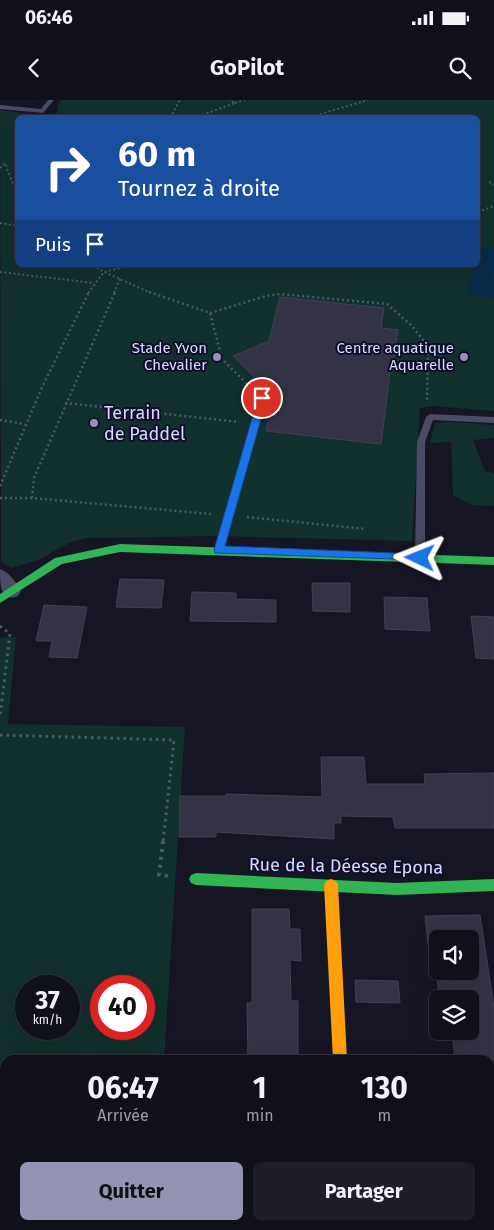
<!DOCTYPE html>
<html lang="fr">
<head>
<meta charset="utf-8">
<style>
	:root { --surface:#10101b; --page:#1e1e28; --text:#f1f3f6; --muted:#9c9da3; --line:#30303a; --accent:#9494b2 }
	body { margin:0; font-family:"Fira Sans",sans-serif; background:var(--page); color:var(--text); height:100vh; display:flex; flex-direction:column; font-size:19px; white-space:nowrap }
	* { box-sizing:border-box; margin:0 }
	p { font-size:16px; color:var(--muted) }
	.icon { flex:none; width:28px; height:28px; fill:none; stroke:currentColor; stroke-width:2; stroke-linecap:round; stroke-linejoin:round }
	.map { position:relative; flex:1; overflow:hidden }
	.drawer { position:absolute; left:0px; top:955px; width:495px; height:175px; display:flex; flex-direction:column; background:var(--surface); border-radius:15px 15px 0 0; box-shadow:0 5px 20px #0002,0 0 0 1px var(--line) }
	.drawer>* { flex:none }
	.top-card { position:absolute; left:15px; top:15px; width:465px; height:152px; border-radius:8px; box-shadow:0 5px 20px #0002,0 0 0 1px var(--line); background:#1a4fa0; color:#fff; overflow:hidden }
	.buttons { position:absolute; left:429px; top:830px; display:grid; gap:10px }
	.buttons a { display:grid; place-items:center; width:50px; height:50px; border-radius:8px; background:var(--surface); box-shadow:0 5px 20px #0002,0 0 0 1px var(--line); font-size:25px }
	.speed { position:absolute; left:15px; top:875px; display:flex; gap:10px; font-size:25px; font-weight:700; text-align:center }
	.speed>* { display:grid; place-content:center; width:65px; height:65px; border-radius:50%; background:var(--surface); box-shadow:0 5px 20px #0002,0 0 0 1px var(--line); line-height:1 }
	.speed small { font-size:12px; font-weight:400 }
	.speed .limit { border:8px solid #d22; background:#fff; color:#111 }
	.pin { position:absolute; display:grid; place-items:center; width:42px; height:42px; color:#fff; margin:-21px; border:2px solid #fff; border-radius:50%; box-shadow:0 1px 5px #0007 }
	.me { position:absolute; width:55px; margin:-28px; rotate:272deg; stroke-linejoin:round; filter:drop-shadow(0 0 4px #0008) }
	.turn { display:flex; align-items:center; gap:18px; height:105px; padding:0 20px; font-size:22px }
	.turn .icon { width:65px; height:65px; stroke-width:2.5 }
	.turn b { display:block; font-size:35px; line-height:42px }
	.then { display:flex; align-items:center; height:48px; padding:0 20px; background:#0003; gap:10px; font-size:19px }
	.eta { display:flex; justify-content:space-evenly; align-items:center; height:85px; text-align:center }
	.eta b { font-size:30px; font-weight:700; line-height:35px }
	.action { display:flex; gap:10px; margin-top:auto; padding:10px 20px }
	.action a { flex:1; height:58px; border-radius:8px; background:var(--accent); color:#111; font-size:20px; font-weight:700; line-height:58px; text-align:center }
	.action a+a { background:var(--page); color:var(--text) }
	.status { display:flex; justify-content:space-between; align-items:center; height:35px; padding:0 25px; background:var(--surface); direction:ltr }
	.status svg { height:14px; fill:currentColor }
	header { display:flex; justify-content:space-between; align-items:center; height:65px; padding:0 20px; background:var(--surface); font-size:22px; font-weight:700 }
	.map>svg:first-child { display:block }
	.green { fill:#12302d; fill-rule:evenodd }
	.water { fill:#0a2a4b }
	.building { fill:#343346; stroke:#414057; fill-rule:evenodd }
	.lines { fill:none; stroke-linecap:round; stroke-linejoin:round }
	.path-far3 { stroke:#495c69; stroke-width:2; stroke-dasharray:2 2.5; stroke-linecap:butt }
	.path-far2 { stroke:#495c69; stroke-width:2.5; stroke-dasharray:2 3; stroke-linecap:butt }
	.path-far1 { stroke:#495c69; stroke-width:3; stroke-dasharray:2.5 4; stroke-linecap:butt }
	.path { stroke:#495c69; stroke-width:4; stroke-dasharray:3 5; stroke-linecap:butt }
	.lane { fill:#4a4b65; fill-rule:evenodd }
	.street { fill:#4a4b65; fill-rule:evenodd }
	.fast { fill:#30b455; fill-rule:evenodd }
	.slow { fill:#ff9f0a; fill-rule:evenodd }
	.route { fill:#1a73e8; stroke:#114b97 }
	.poi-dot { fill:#9494b2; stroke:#100f2a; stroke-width:2 }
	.labels { text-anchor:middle; stroke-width:4; stroke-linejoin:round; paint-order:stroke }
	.far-poi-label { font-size:15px; fill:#d8d9ff; stroke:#100f2a; text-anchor:end }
	.poi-label { font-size:18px; fill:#d8d9ff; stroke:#100f2a; text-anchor:start }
	.street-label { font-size:18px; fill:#d8d9ff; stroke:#100f2a }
</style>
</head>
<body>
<div class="status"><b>06:46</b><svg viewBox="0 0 49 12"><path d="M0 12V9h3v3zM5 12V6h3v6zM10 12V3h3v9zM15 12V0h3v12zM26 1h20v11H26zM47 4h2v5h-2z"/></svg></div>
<header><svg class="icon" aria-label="back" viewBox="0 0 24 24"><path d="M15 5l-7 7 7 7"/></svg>GoPilot<svg class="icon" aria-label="search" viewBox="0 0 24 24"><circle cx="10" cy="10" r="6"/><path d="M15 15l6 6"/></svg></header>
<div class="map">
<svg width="494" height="1130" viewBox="0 0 494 1130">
	<rect width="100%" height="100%" fill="#161524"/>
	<path class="green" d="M61,0H494V311L433,306L420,308L412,441L219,436L86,438L71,442L38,460L12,468L1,462L0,10L54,17L59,10L57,6ZM18,18H478V165H18Z
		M452,322L494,325V338L473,340L485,371L494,373V406L471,405L453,395L451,342L430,343L435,323Z
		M16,537L8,624L185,627L164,960H5V1125H153V1130H0V538ZM26,886H69V929H26ZM101,886H144V929H101Z"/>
	<path class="water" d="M478,144L494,148V173L491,175L494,177V198L468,194L471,175L483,176L471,173L473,165H478Z"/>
	<path class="building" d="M280,197L384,208L381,228L398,230L392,272H390L381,344L266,331L274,296L233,256L269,241Z
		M120,479L164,480L161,508L116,507Z
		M312,483H350V512L313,511Z
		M192,492L236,493V499L276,500V522L190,521Z
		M384,497L427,498L430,531L385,529Z
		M44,505L87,507L77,558L49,557L52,541H36Z
		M471,516L494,517V559L476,558Z
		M321,657H364L366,684H425L424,674L494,673V728H395L393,717L341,716V723H334V739L216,732V737H179L180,696H226V694L322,697Z
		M252,809H289L290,829H300L301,861L290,860L291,901H298V960H248L247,903H252Z
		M480,815L494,907V960H455L452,931H470V899H440L437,879H432L425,816ZM438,839H470V871H438Z
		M355,880L398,881L400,903L356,902Z"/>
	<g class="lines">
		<path class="path-far3" d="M235,3L245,0
			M170,18L180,0
			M194,18L235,3L229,0
			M307,18L368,0
			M0,68L5,63L13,84L18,89
			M489,82L494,85
			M478,112L494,106
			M0,123L18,126
			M93,165L104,172L133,165
			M0,172L94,183
			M88,193L104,172L151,193
			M114,193L120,179"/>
		<path class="path-far2" d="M149,192L210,213L222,259L250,287
			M210,213L266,196L280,194L387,204L412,226L423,240L428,252L427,302
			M65,303L239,322
			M0,320L25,324
			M0,386L43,285L89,192
			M0,398H32L211,414
			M32,398L34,378L115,192
			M247,417L366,429"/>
		<path class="path-far1" d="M0,526L10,534L0,616
			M0,635L174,640L163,743"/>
		<path class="path" d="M163,741L159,775L168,776
			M490,1099H494"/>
		<path class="lane" d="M48,0H54L43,13L0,9V5L41,9Z
			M262,295L266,298L224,450L219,453L214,450L258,298Z
			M430,314L494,317V323L433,320L425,342V458L420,461L415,458L417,342L426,317Z"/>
		<path class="street" d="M0,469C10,473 16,482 21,491L18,496C0,503 0,484 0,469Z
			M333,1125H363L364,1130H334Z"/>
		<path class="fast" d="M120,444L494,457V465L120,452L62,464L0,503V494L55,458Z
			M196,773L397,783L494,779V791L397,795L196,785L191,783L189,779L191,775Z"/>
		<path class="slow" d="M331,779L336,781L338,785L347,960H333L324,785L326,781Z"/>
	</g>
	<path class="route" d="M262,295L267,298L225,446L420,454L424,455L425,458L424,460L215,453L214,450L258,298Z"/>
	<g class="poi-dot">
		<circle cx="217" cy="257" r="5"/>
		<circle cx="464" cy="257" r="5"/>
		<circle cx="94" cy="323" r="5"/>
	</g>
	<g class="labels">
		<g class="far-poi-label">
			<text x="207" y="253">Stade Yvon<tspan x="207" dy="17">Chevalier</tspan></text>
			<text x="454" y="253">Centre aquatique<tspan x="454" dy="17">Aquarelle</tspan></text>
		</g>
		<g class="poi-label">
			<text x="104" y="319">Terrain<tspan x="104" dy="21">de Paddel</tspan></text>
		</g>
		<g class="street-label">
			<text transform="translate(346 766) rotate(1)" y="6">Rue de la Déesse Epona</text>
		</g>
	</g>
</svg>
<div class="buttons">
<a><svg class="icon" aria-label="sound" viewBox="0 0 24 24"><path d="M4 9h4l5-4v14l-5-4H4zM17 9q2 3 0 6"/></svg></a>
<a><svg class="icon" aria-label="layers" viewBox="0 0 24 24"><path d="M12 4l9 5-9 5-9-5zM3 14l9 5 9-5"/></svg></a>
</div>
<div class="speed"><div>37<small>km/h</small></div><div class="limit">40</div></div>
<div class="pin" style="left:262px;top:298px;background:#d93025"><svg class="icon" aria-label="arrive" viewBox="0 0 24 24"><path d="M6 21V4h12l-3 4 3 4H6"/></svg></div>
<svg class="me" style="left:420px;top:458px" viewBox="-20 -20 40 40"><path d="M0-17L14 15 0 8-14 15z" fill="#1a73e8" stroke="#fff" stroke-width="4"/></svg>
<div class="top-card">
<div class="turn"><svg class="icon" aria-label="right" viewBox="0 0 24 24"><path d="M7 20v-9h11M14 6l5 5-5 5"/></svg><div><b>60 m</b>Tournez à droite</div></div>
<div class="then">Puis<svg class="icon" aria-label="arrive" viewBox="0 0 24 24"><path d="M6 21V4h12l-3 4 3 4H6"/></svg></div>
</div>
<section class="drawer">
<div class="eta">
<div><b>06:47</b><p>Arrivée</p></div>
<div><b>1</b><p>min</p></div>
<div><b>130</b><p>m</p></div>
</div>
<div class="action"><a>Quitter</a><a>Partager</a></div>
</section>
</div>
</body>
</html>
